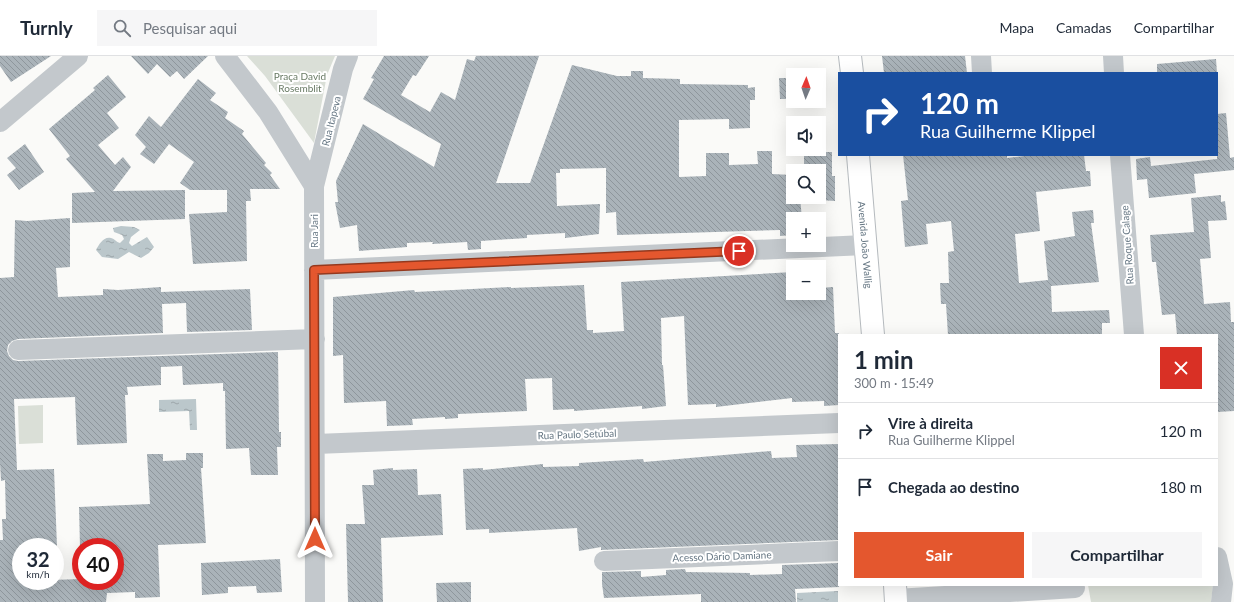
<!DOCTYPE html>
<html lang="pt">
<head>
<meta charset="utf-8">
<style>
	:root { --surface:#fff; --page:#f6f6f7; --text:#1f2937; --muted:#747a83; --line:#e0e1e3; --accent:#e4572e }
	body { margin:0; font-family:Lato,sans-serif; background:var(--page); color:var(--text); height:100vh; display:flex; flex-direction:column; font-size:15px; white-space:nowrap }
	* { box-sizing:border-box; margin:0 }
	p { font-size:13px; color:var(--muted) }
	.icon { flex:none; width:22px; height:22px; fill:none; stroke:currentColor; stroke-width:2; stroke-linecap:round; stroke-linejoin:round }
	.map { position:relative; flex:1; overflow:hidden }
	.side { position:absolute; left:838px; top:278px; width:380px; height:252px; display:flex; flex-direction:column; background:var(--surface); border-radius:0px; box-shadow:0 4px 16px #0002 }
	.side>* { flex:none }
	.guide { position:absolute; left:838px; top:16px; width:380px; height:84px; border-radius:0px; box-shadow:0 4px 16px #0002; background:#1a4fa0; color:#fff; overflow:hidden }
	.needle { width:26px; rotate:2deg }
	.fabs { position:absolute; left:786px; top:12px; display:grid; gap:8px }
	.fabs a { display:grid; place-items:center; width:40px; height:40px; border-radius:0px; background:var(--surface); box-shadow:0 4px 16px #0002; font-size:20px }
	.speed { position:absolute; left:12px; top:482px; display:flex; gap:8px; font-size:20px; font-weight:700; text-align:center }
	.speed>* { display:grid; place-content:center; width:52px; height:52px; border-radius:50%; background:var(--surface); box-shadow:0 4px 16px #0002; line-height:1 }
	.speed small { font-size:10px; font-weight:400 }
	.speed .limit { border:6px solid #d22; background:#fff; color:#111 }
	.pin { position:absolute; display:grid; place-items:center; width:34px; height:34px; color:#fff; margin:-17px; border:2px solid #fff; border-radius:50%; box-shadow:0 1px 4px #0007 }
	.me { position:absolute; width:44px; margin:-22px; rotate:0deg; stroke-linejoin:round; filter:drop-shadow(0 0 3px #0008) }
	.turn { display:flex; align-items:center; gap:14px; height:84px; padding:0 16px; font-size:18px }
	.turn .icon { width:52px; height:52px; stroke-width:2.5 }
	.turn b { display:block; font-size:28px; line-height:34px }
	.round { display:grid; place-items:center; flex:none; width:42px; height:42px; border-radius:0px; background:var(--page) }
	.overview { display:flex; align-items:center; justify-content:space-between; height:68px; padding:0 16px }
	h1 { font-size:24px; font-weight:700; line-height:30px }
	.primary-button { display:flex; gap:8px; margin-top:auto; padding:8px 16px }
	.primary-button a { flex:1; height:46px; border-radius:0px; background:var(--accent); color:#fff; font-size:16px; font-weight:700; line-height:46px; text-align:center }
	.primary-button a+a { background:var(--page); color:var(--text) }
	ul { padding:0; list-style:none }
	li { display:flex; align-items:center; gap:12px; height:56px; padding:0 16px; border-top:1px solid var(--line) }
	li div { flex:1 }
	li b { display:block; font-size:15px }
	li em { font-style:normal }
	header { display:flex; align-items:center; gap:24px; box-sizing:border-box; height:56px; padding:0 20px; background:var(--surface); border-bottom:1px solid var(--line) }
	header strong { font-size:19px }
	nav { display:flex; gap:22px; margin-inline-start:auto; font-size:14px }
	.search { width:280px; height:36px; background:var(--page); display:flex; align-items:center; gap:10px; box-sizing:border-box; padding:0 14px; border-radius:0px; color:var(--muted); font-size:15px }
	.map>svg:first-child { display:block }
	.park { fill:#dadfd7 }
	.water { fill:url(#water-ripples) }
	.building { fill:url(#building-back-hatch) }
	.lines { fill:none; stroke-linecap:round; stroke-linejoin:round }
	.major-casing { stroke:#b5babe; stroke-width:24 }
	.minor { stroke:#c3c8cc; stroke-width:20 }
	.major { stroke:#fff; stroke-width:22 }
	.route-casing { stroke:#94391e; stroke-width:10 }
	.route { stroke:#e4572e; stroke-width:7 }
	.labels { text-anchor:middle; stroke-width:4; stroke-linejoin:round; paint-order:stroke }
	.park-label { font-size:10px; fill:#687a64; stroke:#fff }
	.street-label { font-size:10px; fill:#657683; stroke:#fff }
</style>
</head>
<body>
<header>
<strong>Turnly</strong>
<div class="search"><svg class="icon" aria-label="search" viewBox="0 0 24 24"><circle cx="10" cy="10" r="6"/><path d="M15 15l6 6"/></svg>Pesquisar aqui</div>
<nav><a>Mapa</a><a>Camadas</a><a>Compartilhar</a></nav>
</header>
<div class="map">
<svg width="1234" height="546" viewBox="0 0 1234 546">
	<defs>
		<pattern id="water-ripples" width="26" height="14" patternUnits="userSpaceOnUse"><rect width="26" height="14" fill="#bbc7cb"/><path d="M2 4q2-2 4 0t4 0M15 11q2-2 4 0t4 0" fill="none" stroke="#9ca6aa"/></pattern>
		<pattern id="building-back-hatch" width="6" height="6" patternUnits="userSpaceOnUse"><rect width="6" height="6" fill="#aab3b9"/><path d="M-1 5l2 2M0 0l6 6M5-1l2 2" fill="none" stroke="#8e969c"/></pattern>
	</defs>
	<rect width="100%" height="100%" fill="#fafaf8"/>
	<path class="park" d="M247,0H335L327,19L314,87L265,20Z
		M43,349V387L19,388L18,350Z
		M1088,529H1213L1211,546H1091Z"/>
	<path class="water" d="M121,170L134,171L140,174L131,181L129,187L132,190L147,181L154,191L149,197L141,202L129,196L118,203L102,201L96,194C99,188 104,180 111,182C115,183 116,186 120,187L124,183L122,179L114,176L113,172Z
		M196,343L197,374H190L189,355L159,356V344Z
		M838,535V546H797V537Z"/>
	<path class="building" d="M0,0H51L11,26L0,10Z
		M131,0H208L184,23L177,15L170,21L157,8L148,18Z
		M384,0H429L416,20L413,19L401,39L430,56L441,36L455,44L467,3L474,5L476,0H539L496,127H530L572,9L617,20H631V15H643V22L680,23V28L748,29V32L755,31V44H750V72L729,73V63L679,64V121L706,120V97H729V109L758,108L757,95H772V118L792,119V141H800L802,163H793V179L780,180V174L617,179L616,156L606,157V112L560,113V117H556L557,150L600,148L599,178L565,182V177L527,179V182L481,185V193L468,194L467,186L432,188L433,186L407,187V191L359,195L357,169L340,172L335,146H338L336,125L363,68L434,111L441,88L363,43L374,23L371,22Z
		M882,0H965L967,17H884Z
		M1216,3L1217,17H1157V8Z
		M108,19L126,41L107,57L119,72L98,89L115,109L123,101L131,111L113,135L185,134V163L72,167V137L95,136L66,103L70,100L49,73L95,34L93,32Z
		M779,22H793V43H780Z
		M198,23L216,37L210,44L228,56L225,62L244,75L242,78L266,107L264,109L272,117L270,119L280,133H250L251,145H246L247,205L193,208L189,158L227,156V134H190L180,127L194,106L169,88L154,108L140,98L146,91L135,79L149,60L161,71Z
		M1226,57L1230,102L1234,101V114L1194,118L1196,137L1149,142L1147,123L1137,124L1136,103L1150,101L1151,110L1217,103V58Z
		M25,88L44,116L19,134L7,119L16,112L7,102Z
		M804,96H832V120H835V145L819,144V109H804Z
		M903,99H1007V102L1033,99H1084L1086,115H1090L1091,130L1036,136L1040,175L1015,178L1019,227L1048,224L1044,185L1075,180L1072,156L1093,154L1094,167H1091L1099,226L1051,230L1052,256L1109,254L1110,267H1102V279H948L946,248H941L940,227H949L948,196L954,195L951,165L926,168L928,188L905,191L901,145L908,144Z
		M1221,139V146L1225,145L1227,164L1208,165L1211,202L1200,203L1204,248L1230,246L1231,266H1234V355L1217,356V279H1177L1175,258L1162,259L1156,206H1152L1150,179L1194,176L1191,142Z
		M70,162V211L56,212L58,241L103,239V233L118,234L161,231V236L250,233L252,274L187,276L186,247L162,248L163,277L18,283L12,285L8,289L7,295L9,300L13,304L18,305L278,296L279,376H281V391H277L278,419H251L249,392L226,393L225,335H223V327L183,329L182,310L161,311V329L127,331L128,339H125L127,387L77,389L75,341L14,343L17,414L54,413L57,491H21V525L81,523V525H115V491H80L79,451L150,448L147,398H163V405L186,404V397H203V412H201L206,487L158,489L160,541L135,542V536L107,537L106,546H0V484H3L2,463H6L5,424L1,425L0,407V222L14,221L15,164L27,165Z
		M793,216V237H819V232L833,231L835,277H839V349L824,350V345L792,346V342L716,351V348L688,349L684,260L661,262L662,309H663L666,350L642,353V350L574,355V353L553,354L552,322L525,323L527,355L458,358V362L445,363V361L412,363L413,369L387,370L386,345L344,347L343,299L333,300V241L414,234L415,236L511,231V232L584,229L587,274H593V277L624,275L621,226Z
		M839,388V484L601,494V491L579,495L577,472L489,477V473L466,474L463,413L483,412V414L543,408V411L579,410V407L643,403L644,406L771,395L772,402L797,401L796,389Z
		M393,412V414L417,413L418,439L441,438L443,479L381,482L383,546H348L346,468H365L362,429H374L373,414Z
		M280,503L282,536L257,537L256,530L228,531V537L202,539L201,507Z
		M839,507V531L795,533L796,546H701V538L604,542L602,528V516L641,515V521L666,519V514L685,513L686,516L750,517V519L782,518V509Z
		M471,526V546H437L436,527Z"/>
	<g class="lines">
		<defs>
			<g id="major">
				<path d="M850,0L852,17"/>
				<path id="s1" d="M858,99L873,279"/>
				<path d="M895,529L896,546"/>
			</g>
		</defs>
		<use href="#major" class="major-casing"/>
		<path class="minor" d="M225,0L268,56L314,130L315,546
			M981,0L982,17
			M1113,0L1114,17
			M0,66L78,0
			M1120,99L1134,279
			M314,130L343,13L348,0
			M314,214L865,189
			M18,294L315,283
			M316,388L839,367
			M1217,501L1223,528L1221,546
			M604,505L839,495
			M896,543L1075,532"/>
		<use href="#major" class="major"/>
	</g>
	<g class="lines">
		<defs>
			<path id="route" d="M315,483L314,214L739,195"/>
		</defs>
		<use href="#route" class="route-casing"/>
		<use href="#route" class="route"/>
	</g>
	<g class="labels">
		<g class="park-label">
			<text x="300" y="24">Praça David<tspan x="300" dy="12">Rosemblit</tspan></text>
		</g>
		<g class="street-label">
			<text transform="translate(331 65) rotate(-76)" y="4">Rua Itapeva</text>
			<text transform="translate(314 175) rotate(-90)" y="4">Rua Jari</text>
			<text dy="4" stroke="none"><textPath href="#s1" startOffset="90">Avenida João Wallig</textPath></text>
			<text transform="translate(1127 189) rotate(-94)" y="4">Rua Roque Calage</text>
			<text transform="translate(577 378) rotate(-2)" y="4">Rua Paulo Setúbal</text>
			<text transform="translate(722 500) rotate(-2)" y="4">Acesso Dário Damiane</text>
		</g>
	</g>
</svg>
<div class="fabs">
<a><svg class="needle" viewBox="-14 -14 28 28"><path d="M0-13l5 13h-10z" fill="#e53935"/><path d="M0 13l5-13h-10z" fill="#747a83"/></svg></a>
<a><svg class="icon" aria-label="sound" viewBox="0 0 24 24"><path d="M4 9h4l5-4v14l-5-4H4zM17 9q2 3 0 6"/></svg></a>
<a><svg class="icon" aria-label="search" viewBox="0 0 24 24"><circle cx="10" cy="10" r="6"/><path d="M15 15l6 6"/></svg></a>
<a>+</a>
<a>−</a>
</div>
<div class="speed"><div>32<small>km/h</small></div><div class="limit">40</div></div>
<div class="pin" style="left:739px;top:195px;background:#d93025"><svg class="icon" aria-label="arrive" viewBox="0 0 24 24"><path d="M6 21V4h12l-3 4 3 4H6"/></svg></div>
<svg class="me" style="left:315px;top:483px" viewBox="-20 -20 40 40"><path d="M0-17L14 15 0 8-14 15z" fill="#e4572e" stroke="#fff" stroke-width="4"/></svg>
<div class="guide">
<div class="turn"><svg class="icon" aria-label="right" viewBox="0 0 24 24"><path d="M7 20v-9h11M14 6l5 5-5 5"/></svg><div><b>120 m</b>Rua Guilherme Klippel</div></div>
</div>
<section class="side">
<div class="overview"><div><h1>1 min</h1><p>300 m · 15:49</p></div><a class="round" style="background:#d93025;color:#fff"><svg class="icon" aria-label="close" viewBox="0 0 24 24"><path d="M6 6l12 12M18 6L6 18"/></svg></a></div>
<ul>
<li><svg class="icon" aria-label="right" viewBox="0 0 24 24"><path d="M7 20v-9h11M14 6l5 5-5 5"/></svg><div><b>Vire à direita</b><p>Rua Guilherme Klippel</p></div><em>120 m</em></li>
<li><svg class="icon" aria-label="arrive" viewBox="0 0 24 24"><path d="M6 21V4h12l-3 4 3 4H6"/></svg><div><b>Chegada ao destino</b></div><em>180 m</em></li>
</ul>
<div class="primary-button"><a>Sair</a><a>Compartilhar</a></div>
</section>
</div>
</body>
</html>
